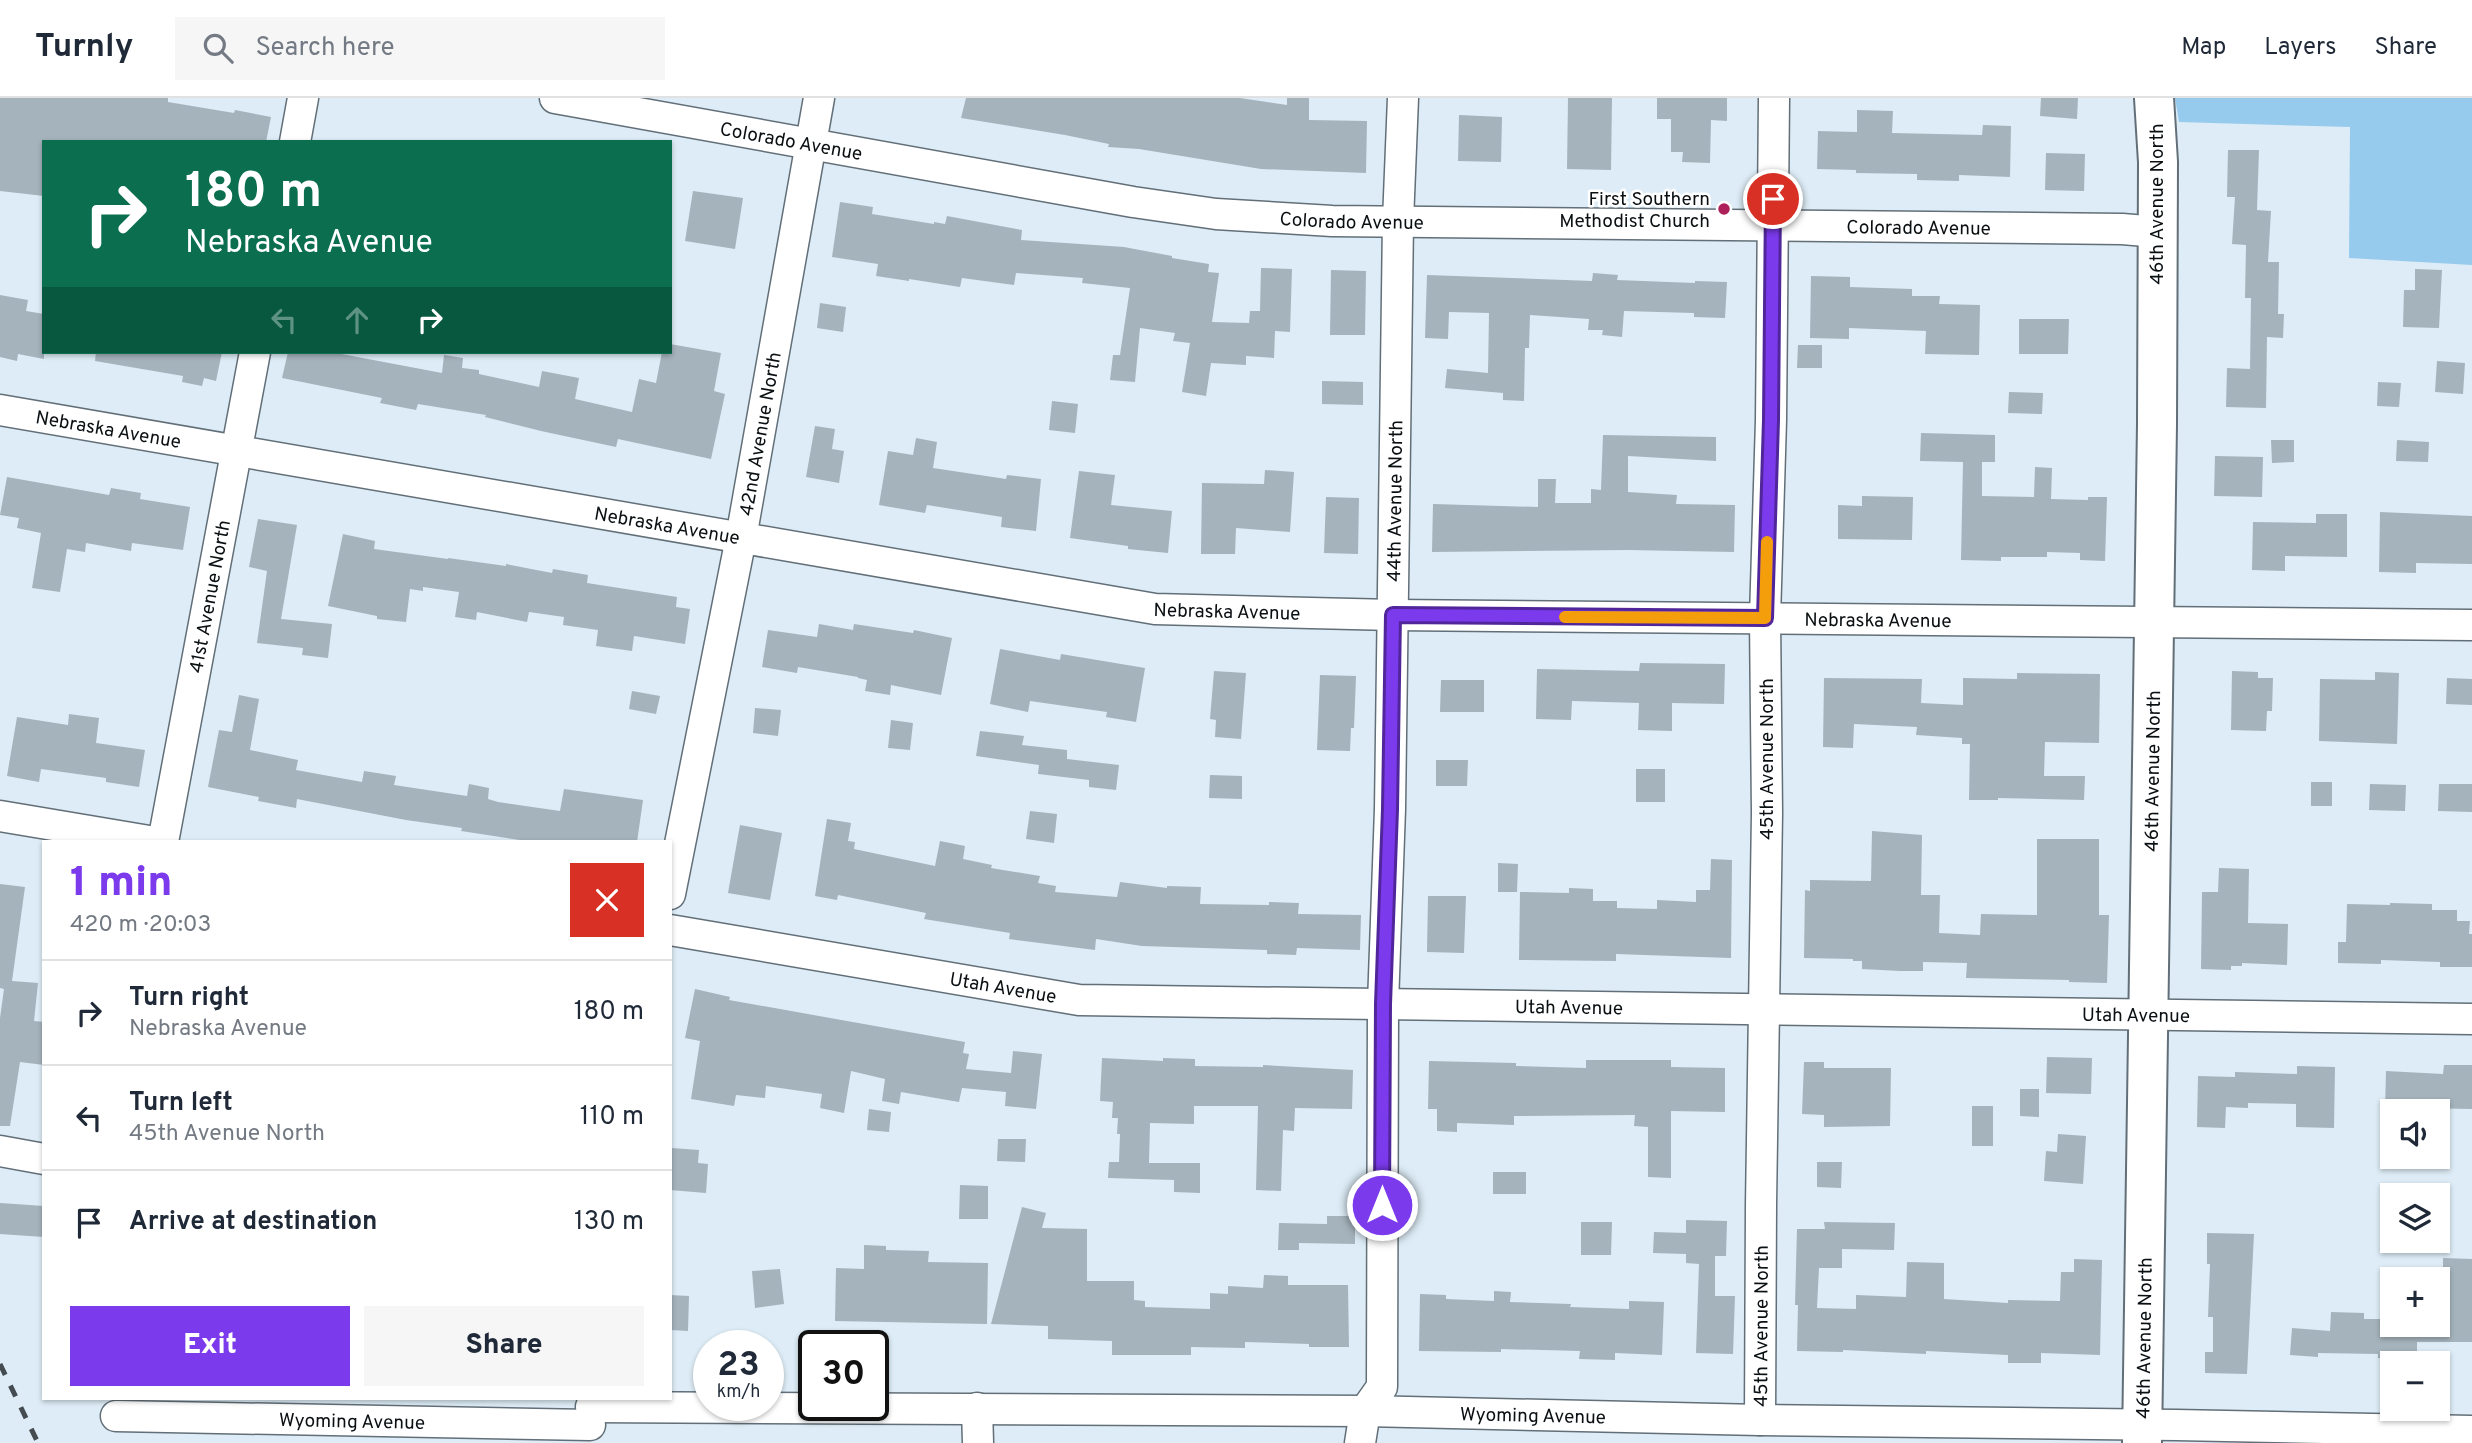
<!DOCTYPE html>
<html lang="en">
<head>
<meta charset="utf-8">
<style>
	:root { --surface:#fff; --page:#f6f6f7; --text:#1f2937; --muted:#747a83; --line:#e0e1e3; --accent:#7c3aed }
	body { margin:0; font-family:Overpass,sans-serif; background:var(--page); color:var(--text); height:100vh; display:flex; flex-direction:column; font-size:26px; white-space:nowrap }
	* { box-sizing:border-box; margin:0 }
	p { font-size:23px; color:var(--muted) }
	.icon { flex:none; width:38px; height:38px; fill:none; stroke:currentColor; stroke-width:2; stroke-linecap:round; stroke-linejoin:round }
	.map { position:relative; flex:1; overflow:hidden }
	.panel { position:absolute; left:42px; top:742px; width:630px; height:560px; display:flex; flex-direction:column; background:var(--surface); border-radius:0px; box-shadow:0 2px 5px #0004 }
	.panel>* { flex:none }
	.guide { position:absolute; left:42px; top:42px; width:630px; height:214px; border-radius:0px; box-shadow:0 2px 5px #0004; background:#0b6e4f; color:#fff; overflow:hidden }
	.tools { position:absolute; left:2380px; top:1001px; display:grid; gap:14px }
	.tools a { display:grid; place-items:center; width:70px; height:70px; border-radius:0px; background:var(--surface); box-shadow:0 2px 5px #0004; font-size:35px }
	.speed { position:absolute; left:693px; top:1232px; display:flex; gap:14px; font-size:35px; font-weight:700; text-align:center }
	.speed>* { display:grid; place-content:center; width:91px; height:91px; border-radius:50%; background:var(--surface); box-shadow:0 2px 5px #0004; line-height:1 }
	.speed small { font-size:18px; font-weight:400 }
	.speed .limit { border:4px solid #111; border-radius:10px; background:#fff; color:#111 }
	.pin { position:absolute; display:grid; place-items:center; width:60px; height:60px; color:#fff; margin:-30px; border:4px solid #fff; border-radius:50%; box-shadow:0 2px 7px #0007 }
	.me { position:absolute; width:77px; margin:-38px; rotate:0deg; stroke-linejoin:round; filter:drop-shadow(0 0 5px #0008) }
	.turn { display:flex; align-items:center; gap:24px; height:147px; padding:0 28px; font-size:32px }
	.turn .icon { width:91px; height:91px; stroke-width:2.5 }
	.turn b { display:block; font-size:49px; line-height:60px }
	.lanes { display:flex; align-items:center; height:66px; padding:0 28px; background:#0003; justify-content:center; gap:35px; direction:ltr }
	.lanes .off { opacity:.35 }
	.round { display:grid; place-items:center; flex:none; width:74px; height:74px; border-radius:0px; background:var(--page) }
	.overview { display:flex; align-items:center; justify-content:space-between; height:119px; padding:0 28px }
	h1 { font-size:42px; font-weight:800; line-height:52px; color:var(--accent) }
	.primary-button { display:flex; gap:14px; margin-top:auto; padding:14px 28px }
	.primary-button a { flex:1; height:80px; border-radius:0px; background:var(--accent); color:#fff; font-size:28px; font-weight:800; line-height:80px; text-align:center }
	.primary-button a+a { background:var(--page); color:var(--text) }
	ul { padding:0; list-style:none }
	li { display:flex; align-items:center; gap:21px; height:105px; padding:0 28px; border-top:2px solid var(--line) }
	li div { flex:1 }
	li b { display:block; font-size:26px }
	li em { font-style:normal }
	header { display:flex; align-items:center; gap:42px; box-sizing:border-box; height:98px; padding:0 35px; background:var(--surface); border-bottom:2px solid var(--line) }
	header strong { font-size:33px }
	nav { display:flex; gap:38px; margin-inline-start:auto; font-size:24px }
	.search { width:490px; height:63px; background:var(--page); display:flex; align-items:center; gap:18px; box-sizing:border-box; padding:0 24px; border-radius:0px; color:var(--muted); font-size:26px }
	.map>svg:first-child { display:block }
	.green { fill:#97cbed }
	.building { fill:#a5b3bc }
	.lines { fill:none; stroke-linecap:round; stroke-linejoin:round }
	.minor-casing { stroke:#626f78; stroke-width:33 }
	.major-casing { stroke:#626f78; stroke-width:42 }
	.minor { stroke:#fff; stroke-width:30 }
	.major { stroke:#fff; stroke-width:38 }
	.rail { stroke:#454c51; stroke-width:5; stroke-dasharray:12 12; stroke-linecap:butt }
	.route-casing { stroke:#51269a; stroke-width:18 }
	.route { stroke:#7c3aed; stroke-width:12 }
	.slow { stroke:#f59e0b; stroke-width:12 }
	.poi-dot { fill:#ae2059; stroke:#fff; stroke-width:2.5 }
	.labels { text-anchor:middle; stroke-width:5; stroke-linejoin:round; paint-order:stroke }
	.street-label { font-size:19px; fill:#0a0f12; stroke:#fff }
	.poi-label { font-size:19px; fill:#0a0f12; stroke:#fff; text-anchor:end }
</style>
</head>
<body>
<header>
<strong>Turnly</strong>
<div class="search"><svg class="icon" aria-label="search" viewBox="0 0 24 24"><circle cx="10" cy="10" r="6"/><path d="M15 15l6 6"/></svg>Search here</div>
<nav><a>Map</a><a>Layers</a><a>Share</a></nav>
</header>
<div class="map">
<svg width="2472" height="1345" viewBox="0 0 2472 1345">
	<rect width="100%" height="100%" fill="#ddecf6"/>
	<path class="green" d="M2175,0H2472V167L2349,160L2350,29L2179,24Z"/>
	<path class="building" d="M0,0H168V4L234,15L235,12L271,19L266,44H44V98L0,93Z
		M966,0H1240L1287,7V0H1309V22L1367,23L1366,75L1261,71L1139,51L1108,49L1109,46L1065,37L961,20Z
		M1568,0H1612L1611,72L1567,71Z
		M1657,0H1727V23L1711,22L1710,65L1682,64L1683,54H1671V21H1657Z
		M2041,0H2078L2077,21L2040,18Z
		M1857,12L1893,13L1892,35L1982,37L1983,27L2011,28L2010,79L1959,77V83L1917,82V76L1856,75V72L1817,71L1818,33L1857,34Z
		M1459,17L1502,19L1501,64L1458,63Z
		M2228,52H2259L2257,112L2271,113L2268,164H2279L2278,216H2284L2283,240L2267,239L2266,310L2226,309L2227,270L2250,271L2251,200H2245L2246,147L2232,146L2235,99H2227Z
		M2046,55L2085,56L2084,93L2045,92Z
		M693,93L743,100L735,151L685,143Z
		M840,104L873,109L872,116L934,126V124L945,126L947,118L1022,132L1021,142L1124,149L1172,158V160L1209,166L1208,174L1219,175L1212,224L1249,225L1250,213H1260L1261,170L1292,171L1290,234L1275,233L1274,260L1246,258V267L1211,265L1206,298L1182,294L1190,245L1173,243L1175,235L1140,230L1135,284L1110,282L1113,257H1120L1130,190L1082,185L1083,180L1016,175L1014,187L962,180L960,189L909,181V183L876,178L878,166L832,159Z
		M2415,171L2442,172L2439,230L2403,229L2404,192H2415Z
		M1331,172L1366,173L1365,237H1330Z
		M1593,175L1618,177L1617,182L1695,185V183L1727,184L1725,220L1694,219V215L1624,213L1622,239L1602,237L1603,232H1588L1589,221L1530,217L1529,250H1525L1524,303L1503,302V295L1445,290L1447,271L1488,275L1489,215L1449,214L1448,241L1425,240L1427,177L1592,183Z
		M1811,178L1850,179V189L1912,191V198H1940L1939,206L1980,207L1979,257L1925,256L1926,233L1849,230V241L1810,240Z
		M0,197L28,202L26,213L44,216V261L18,256L17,263L0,259Z
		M820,205L846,209L843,234L817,230Z
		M2019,221H2069L2068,256H2019Z
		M670,246L721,255L714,293L725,296L711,361L618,341L616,349L541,333L485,319L486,317L418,306L416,312L380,305L382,300L282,280L288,254H331L442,275L444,257L463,260L462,270L479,272V276L539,289L542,273L579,280L575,301L632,314L639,281L656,285L662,254H670Z
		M1798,247H1822V270H1797Z
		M96,254H222L216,283L204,280L202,288L182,284L183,278L95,263Z
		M2437,263L2465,265L2463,296L2435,294Z
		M1322,283L1363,284V307L1322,306Z
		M2378,284L2401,285L2399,309L2377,308Z
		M2009,294L2043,295L2042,316L2008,315Z
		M1052,303L1078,306L1075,335L1049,332Z
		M815,328L835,331L832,351L844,353L839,385L806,379Z
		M1921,335L1995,337V364H1982V398L2034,399L2035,369L2052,370L2051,401L2088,402V399H2107L2105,463L2080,462V455L2047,454V459H2001V463L1961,462L1963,364L1920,363Z
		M1603,337L1716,339V363L1628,358V394L1677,397L1676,406L1735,407L1734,454L1628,452L1432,454L1433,406L1538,409V381H1556L1555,405H1591V391L1601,392Z
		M916,340L937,344L933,370L1006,381L1007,377L1041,381L1036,433L1001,429L1002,419L927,407L925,415L879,407L888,353L913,357Z
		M2271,342H2294V364L2272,365Z
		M2397,342L2429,344L2428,364L2396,363Z
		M2215,358L2263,359L2262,399L2214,398Z
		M1265,372L1294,374L1290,434L1236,430L1235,456H1201L1202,385L1264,386Z
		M1079,373L1115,377L1111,407L1172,413L1168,455L1128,451V448L1070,440Z
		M7,379L109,397L111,390L141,395L140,401L190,409L183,452L132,445L131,453L86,445L85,454L67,451L60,494L32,490L41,435L17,430L19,420L0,417Z
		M1862,398L1913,399L1912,442L1838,441V407L1862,408Z
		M1326,399L1359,400L1358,456L1324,455Z
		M2380,414L2472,418V466L2416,465V475L2379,474Z
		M2316,416H2347V459L2285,458V473L2252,472L2253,424L2316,425Z
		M258,421L297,427L281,521L332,526L328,560L302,557L303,550L257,545L267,473L249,469Z
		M343,436L375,443L374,451L448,461V460L506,468V466L552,475L553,471L588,477L587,485L677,499L676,509L690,511L685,546L634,538L632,553L596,548L598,532L563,527L564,519L529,514L527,524L477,514L476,522L455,519L459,494L423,489V493L410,491L406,524L377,521V518L328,508Z
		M819,526L853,532L854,526L913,535L914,532L952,540L941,597L891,587L890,597L865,593L867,582L858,580V579L798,569L797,575L762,569L768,532L817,539Z
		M1000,551L1060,562L1061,556L1145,570L1136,624L1106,619L1107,614L1030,603L1028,614L990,606Z
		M1640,565L1725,566L1724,606L1672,605V633L1638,632L1639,605L1572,603L1571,622L1536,621L1537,571L1639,573Z
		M1214,573L1246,575L1241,641L1215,639L1216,622L1210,621Z
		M2232,573L2258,574V580H2273L2272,613H2267L2266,633L2231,632Z
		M2375,574L2399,575L2397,646L2319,643L2320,581L2375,582Z
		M2017,575L2100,576L2099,645L2045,644L2044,678H2085L2084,702L1998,700V702H1969L1970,646H1962V640L1916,637L1917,629L1854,626L1853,650L1823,649L1824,580L1922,581L1921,605L1963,607V580L2017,581Z
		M1320,577L1356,578L1354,630H1351L1350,653L1317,652Z
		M2447,580L2472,581V607L2446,606Z
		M1441,582H1484V614H1440Z
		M632,593L660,598L656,616L629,611Z
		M239,597L259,601L250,652L298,662L296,672L362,684L364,673L396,678L394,687L467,698L469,686L489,690L488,701L498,704L560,713L564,691L643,702L637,744H533L461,733L462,730L406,722L297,701L296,710L258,703L259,699L208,689L219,632L232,634Z
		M755,610L781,612L778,638L753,635Z
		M69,616L99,620L96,645L145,652L139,689L106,684V680L41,671L39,684L7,678L17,619L68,627Z
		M891,622L913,625L910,652L888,650Z
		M980,633L1024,638L1022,647L1067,652V661L1119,667L1116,692L1089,689V682L1038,676L1039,667L976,658Z
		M1436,662H1468L1467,688H1436Z
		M1636,671H1665V704H1636Z
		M1210,677L1242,678V701L1209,700Z
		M2311,684H2332V708H2311Z
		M2370,686L2406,687L2405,713L2369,712Z
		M2439,686H2472V714L2438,713Z
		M1030,713L1057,716L1054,745L1026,741Z
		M827,721L851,725L848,743L855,744L854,751L935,768L940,743L965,748L963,761L992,767L991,770L1040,778L1038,785L1056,788L1055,794L1117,799L1120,784L1167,790V788L1201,789L1200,806L1269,807V804L1299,805L1298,816L1361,817L1360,852L1297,850L1296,857L1267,856V852L1142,848L1096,841L1095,852L1009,841L1010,835L924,821L926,815L838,797L837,802L815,798Z
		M740,727L782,735L770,802L728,795Z
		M1872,733L1922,737L1921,797H1940L1939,835L1980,837L1981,816L2037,817V741H2099V817H2109L2107,885L2069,884V882L1966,880L1967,865L1923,864V873H1900L1862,871V863H1853V861L1804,860L1805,792L1810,793V782L1871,783Z
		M1711,761L1732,762L1731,860L1616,856V863L1519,862L1520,794L1569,795V790L1593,791V803H1617V810L1657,811V802L1696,804V792H1710Z
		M1498,765L1518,766L1517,794H1498Z
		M2219,770L2249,771L2248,825L2288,826L2287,867L2242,865V868H2231V872L2201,871L2202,794H2218Z
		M0,786L25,789L12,883L38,885L34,923L44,924V967L20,964L10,1028H0V920L4,891L0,890Z
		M1428,798H1466L1464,855L1427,854Z
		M2390,805L2432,806V812H2457V823H2470L2469,836H2472V869H2440V864L2381,862V866L2338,865V844H2346L2347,806L2390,807Z
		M695,891L730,899L729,902L965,944L963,955L969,956L966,971L1011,975L1013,953L1042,956L1036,1011L1005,1008L1006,994L962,990L959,1004L901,994L899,1006L882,1003L885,981L851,973L844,1015L820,1010L822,996L766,988L765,1000L736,997L734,1008L691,1001L700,943L685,940Z
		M2047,959L2092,960L2091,996L2046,995Z
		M1102,960L1163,963V960L1195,961V968L1263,969V967L1353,972L1352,1011L1295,1010L1294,1033L1283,1032L1281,1093L1256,1092L1258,1008H1194V1026L1150,1025L1149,1065H1200V1095L1174,1094V1082L1108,1080L1109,1064H1119L1120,1036H1117L1118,1020H1112L1113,1004L1100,1003Z
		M1586,962H1671V969L1725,970V1014L1671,1013V1080L1648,1079V1029L1634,1028L1635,1017L1514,1018V1027L1457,1025V1034L1437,1033V1011H1428L1429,963L1516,965V968L1586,970Z
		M1804,964H1824V970H1891L1890,1028L1824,1029V1017L1802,1016Z
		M2444,967H2472V1011L2417,1010V1013H2385L2386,973L2443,976Z
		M2297,968L2335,969L2334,1030L2296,1029V1006L2248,1005V1010L2226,1009L2225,1030L2197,1029L2198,978L2235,979V974L2297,976Z
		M2020,991H2039V1019L2020,1018Z
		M1972,1008H1993V1048H1972Z
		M869,1011L891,1014L889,1034L867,1032Z
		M2058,1036L2086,1038L2083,1086L2044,1083L2046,1053L2057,1054Z
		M998,1041H1026L1025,1064L997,1063Z
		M672,1050L699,1052L698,1065L708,1066L706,1095L670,1092Z
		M1817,1064H1842L1841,1090L1817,1089Z
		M1493,1074H1526V1096H1493Z
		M960,1087L988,1088V1121H959Z
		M0,1105L44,1108V1139L0,1136Z
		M1022,1109L1046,1115L1042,1130L1087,1131V1183H1134V1202L1145,1203V1209L1210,1211V1195L1228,1196V1188L1263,1190L1264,1177L1288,1178V1187H1348L1349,1249H1309V1246L1245,1244V1250L1191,1249V1257H1112V1243L1048,1241V1228L991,1226Z
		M1327,1118H1355V1146L1299,1145V1152H1278L1279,1125L1327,1126Z
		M1686,1122L1727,1123L1726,1158H1715V1198H1735L1733,1256L1696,1255L1699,1166L1686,1165V1156L1653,1155L1654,1134L1686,1135Z
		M1581,1124H1612L1611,1157H1581Z
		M1824,1124L1895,1125L1894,1152L1842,1151V1170H1819L1817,1210L1856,1211V1197L1906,1199L1907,1164L1944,1165V1201L2008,1205V1202L2060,1203L2061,1174H2074V1161L2102,1162L2100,1257L2041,1255V1265H2008V1257L1926,1253V1256L1843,1252V1254L1797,1253L1798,1207H1795L1797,1131H1825Z
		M2207,1135L2254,1136L2247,1276L2205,1275V1254H2213V1219H2208L2210,1166H2207Z
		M864,1147L886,1148V1152L929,1153L928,1164L988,1165L987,1226L835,1223L836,1170L864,1171Z
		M2443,1160L2472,1161V1244H2417V1260H2378V1256L2318,1255V1259L2290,1257L2292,1230L2330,1233L2331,1214L2364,1215V1221H2392V1227H2438V1203L2443,1202Z
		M780,1171L784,1206L755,1210L752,1173Z
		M1494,1193L1511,1194L1510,1204L1571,1206L1570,1209L1629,1211V1203L1664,1204L1662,1257L1615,1255V1262L1579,1261L1580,1253L1501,1251V1254L1419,1253L1420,1196L1446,1197V1201L1494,1203Z
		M670,1197L689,1198L688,1233L670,1232Z"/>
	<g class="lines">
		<defs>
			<g id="minor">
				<path id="s1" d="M555,0L1133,104L1216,116L1332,123L2122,131L2158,134"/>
				<path d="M295,44L303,0"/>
				<path id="s2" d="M0,312L1155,511L1393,517L2472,527"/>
				<path d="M0,718L155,744"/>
				<path id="s3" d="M163,744L255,254"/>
				<path id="s4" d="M670,796L741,440L819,0"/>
				<path id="s5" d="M670,832L1079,902L2472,921"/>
				<path d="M0,1053L44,1061"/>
				<path id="s6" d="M591,1309L1365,1313L1760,1322L2176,1327L2472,1333"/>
				<path d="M977,1310L978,1345"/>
				<path id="s7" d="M116,1318L590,1327"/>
				<path id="s8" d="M1760,1322L1761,1107L1767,715L1765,520L1771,322L1774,0"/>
				<path id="s9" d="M1360,1345L1365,1313L1382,1289L1383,906L1390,711L1398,123L1403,0"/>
			</g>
			<g id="major">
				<path id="s10" d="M2142,1345L2157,326L2158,64L2154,0"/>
			</g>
		</defs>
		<use href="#minor" class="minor-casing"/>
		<use href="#major" class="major-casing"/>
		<use href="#minor" class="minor"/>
		<use href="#major" class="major"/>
		<path class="rail" d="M0,1266L38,1345"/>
	</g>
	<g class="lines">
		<defs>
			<path id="route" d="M1382,1107L1383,906L1390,711L1393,517L1765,520L1771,322L1773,101"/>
		</defs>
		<use href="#route" class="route-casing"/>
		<use href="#route" class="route"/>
		<path class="slow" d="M1565,519L1765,520L1767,444"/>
	</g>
	<circle class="poi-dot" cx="1724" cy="111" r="7"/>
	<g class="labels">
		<g class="street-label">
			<text dy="7" stroke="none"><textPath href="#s1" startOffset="240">Colorado Avenue</textPath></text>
			<text transform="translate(2156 106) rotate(-90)" y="7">46th Avenue North</text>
			<text dy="7" stroke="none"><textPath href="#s1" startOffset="807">Colorado Avenue</textPath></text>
			<text dy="7" stroke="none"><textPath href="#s1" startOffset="1374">Colorado Avenue</textPath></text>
			<text dy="7" stroke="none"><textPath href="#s2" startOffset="110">Nebraska Avenue</textPath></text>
			<text dy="7" stroke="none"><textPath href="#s4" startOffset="469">42nd Avenue North</textPath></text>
			<text dy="7" stroke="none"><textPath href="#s9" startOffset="948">44th Avenue North</textPath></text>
			<text dy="7" stroke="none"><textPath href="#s2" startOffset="677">Nebraska Avenue</textPath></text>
			<text dy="7" stroke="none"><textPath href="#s3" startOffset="250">41st Avenue North</textPath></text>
			<text dy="7" stroke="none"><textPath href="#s2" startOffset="1244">Nebraska Avenue</textPath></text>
			<text dy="7" stroke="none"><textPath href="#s2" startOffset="1895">Nebraska Avenue</textPath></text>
			<text transform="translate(1766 661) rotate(-90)" y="7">45th Avenue North</text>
			<text dy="7" stroke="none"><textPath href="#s10" startOffset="672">46th Avenue North</textPath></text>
			<text dy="7" stroke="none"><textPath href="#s5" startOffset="338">Utah Avenue</textPath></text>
			<text dy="7" stroke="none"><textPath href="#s5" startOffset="905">Utah Avenue</textPath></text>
			<text dy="7" stroke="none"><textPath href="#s5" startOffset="1472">Utah Avenue</textPath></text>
			<text dy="7" stroke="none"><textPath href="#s8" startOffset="94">45th Avenue North</textPath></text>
			<text dy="7" stroke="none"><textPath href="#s10" startOffset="105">46th Avenue North</textPath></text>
			<text dy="7" stroke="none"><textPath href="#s6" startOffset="942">Wyoming Avenue</textPath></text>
			<text dy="7" stroke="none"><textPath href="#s7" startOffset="236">Wyoming Avenue</textPath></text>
		</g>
		<g class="poi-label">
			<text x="1710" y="107">First Southern<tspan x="1710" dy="22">Methodist Church</tspan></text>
		</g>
	</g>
</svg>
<div class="tools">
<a><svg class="icon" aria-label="sound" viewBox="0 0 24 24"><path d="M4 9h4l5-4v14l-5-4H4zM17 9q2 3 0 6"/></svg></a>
<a><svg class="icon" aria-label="layers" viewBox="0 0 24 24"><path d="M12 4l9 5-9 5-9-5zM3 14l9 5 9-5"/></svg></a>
<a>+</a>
<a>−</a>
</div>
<div class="speed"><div>23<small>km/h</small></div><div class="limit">30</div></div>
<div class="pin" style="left:1773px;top:101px;background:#d93025"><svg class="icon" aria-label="arrive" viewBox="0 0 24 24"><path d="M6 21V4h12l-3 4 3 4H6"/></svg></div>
<svg class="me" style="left:1382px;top:1107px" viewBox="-20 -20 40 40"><circle r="17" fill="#7c3aed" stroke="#fff" stroke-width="3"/><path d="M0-11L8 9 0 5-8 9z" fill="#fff"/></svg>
<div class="guide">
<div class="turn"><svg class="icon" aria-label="right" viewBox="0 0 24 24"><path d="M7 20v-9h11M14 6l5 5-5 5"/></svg><div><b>180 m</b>Nebraska Avenue</div></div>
<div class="lanes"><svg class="icon off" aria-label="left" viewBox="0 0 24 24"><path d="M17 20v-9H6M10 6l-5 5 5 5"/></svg><svg class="icon off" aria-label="ahead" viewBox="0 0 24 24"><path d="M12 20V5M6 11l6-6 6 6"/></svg><svg class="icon" aria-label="right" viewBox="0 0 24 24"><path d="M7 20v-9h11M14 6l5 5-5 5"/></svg></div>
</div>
<section class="panel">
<div class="overview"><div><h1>1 min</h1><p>420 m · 20:03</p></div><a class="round" style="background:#d93025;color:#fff"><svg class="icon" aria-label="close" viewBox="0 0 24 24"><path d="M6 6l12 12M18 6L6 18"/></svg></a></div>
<ul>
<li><svg class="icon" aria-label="right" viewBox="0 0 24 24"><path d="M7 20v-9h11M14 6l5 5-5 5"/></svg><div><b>Turn right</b><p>Nebraska Avenue</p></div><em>180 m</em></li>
<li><svg class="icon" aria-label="left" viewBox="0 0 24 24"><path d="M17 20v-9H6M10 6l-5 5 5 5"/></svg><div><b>Turn left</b><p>45th Avenue North</p></div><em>110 m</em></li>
<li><svg class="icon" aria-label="arrive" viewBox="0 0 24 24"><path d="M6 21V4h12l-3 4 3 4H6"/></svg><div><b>Arrive at destination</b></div><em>130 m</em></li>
</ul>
<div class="primary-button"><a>Exit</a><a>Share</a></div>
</section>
</div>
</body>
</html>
